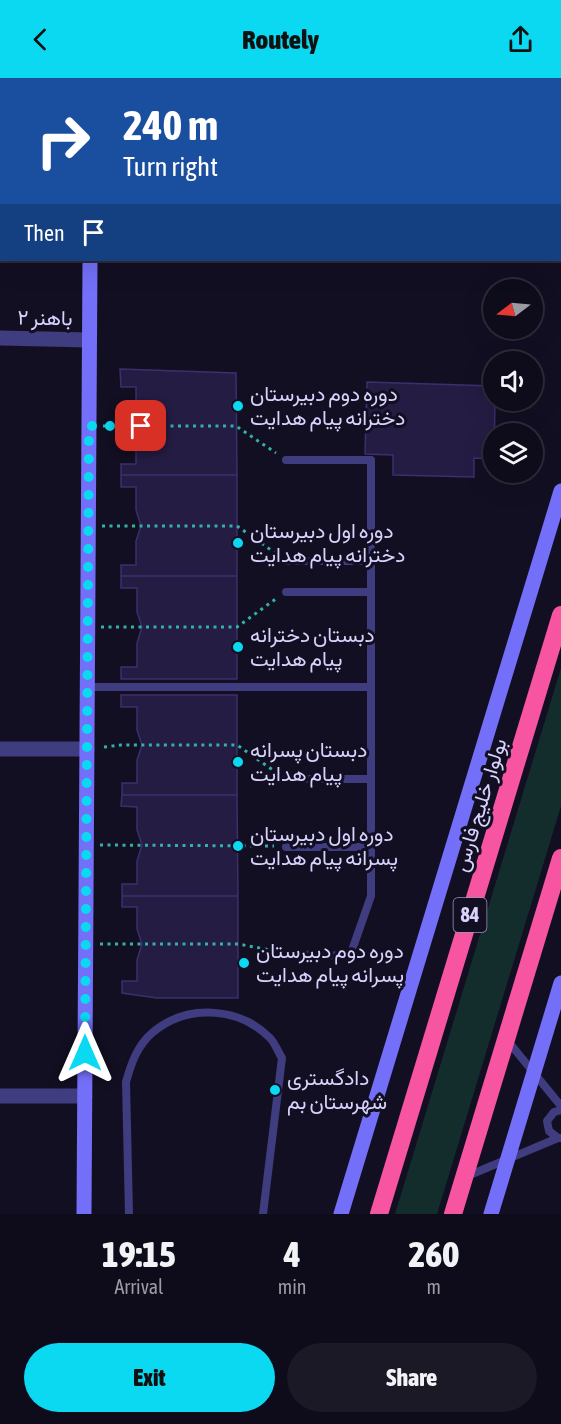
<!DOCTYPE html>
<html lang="en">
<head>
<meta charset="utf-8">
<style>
	:root { --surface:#0e0b1a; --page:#1c1927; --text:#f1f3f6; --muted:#9b9ba2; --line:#2e2b39; --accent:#0bd8f1 }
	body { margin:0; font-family:"Asap Condensed",Vazirmatn,sans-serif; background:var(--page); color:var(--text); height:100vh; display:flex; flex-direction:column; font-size:22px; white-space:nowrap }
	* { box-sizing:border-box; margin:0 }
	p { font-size:20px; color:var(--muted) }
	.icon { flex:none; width:33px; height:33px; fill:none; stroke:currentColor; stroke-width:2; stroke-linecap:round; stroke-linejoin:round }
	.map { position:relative; height:1136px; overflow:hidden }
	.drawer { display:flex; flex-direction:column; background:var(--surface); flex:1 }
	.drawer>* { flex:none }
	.guide { position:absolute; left:0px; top:0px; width:561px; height:183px; box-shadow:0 6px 24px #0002,0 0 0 2px var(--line); background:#1a4fa0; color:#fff; overflow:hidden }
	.needle { width:39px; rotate:254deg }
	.buttons { position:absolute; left:483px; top:201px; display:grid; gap:12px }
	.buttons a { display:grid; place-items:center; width:60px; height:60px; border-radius:50%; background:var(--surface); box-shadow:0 6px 24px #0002,0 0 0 2px var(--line); font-size:30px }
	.pin { position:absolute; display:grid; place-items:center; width:51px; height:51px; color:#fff; margin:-26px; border-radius:12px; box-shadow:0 3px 9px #0006 }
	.me { position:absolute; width:66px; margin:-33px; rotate:0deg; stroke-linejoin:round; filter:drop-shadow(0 0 4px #0008) }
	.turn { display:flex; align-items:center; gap:21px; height:126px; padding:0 24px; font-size:27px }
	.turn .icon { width:78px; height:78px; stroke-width:2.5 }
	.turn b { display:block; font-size:42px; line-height:51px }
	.then { display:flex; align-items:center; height:57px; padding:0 24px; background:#0003; gap:12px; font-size:22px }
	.eta { display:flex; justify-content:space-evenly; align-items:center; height:102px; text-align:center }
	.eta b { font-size:36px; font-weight:800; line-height:42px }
	.action { display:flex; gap:12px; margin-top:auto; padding:12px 24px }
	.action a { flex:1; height:69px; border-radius:36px; background:var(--accent); color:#111; font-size:24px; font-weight:800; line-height:69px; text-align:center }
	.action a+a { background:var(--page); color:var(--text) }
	header { display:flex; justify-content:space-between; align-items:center; height:78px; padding:0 24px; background:var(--accent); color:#111; font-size:27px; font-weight:800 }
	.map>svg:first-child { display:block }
	.green { fill:#122d2c }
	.building { fill:#241c43; stroke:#3c2f6e; stroke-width:1.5 }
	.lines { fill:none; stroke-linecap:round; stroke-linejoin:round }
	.path { stroke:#34b0a9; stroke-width:3; stroke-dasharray:3 4.5; stroke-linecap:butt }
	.lane { stroke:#3f3c80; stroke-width:8 }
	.street { stroke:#3f3c80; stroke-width:15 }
	.secondary { stroke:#736ff8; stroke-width:15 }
	.highway { stroke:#f754a1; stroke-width:18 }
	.route { stroke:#0bd8f1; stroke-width:10; stroke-dasharray:0 18 }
	.poi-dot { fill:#0bd8f1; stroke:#130f23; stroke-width:2 }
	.labels { text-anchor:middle; stroke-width:6; stroke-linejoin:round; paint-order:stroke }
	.shield { fill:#130f23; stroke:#9d98bc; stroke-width:1.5 }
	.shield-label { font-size:20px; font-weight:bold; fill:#d8d3fd }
	.street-label { font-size:21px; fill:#d8d3fd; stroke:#130f23 }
	.poi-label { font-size:21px; fill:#d8d3fd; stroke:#130f23; text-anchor:start }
</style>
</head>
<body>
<header><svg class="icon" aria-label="back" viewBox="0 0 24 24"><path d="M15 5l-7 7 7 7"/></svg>Routely<svg class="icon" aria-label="share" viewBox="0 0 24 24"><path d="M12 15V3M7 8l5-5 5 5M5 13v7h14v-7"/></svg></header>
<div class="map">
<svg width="561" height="1136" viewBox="0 0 561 1136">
	<rect width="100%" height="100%" fill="#130f23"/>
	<path class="green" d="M561,590V728L437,1136H395Z"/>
	<path class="building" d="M120,291L236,295L237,397H121V386H136V363L141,348L136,332V309H121Z
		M367,304L494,308V322H495L494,381L474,380V399L393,397V377L365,376Z
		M121,397H237V498H121V487H136V463L141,448L136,432V409H121Z
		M121,498H237V601H121V589H137V565L142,549L137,534V510H121Z
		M121,617H237V717H122V705H137V682L142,667L137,652V629H121Z
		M122,717H237L238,818H122V806H137V783L142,767L137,752V729L121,728Z
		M122,818H238V920H157L122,915V903H137V882L142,866L137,851V829H122Z"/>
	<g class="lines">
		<path class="path" d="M103,348H236L276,375
			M102,448H237L278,477
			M101,549H237L277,520
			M104,669L121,667H237L277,695
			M100,767L274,768
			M100,866H238L281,874"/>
		<path class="lane" d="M286,382H371V818L350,878L292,876
			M286,483H371
			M286,514H371
			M87,609H371
			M286,701H371
			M286,769H371
			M507,962L561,1028
			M558,1060L549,1053L547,1043L554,1034L561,1032
			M465,1099L558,1060H561
			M129,1136L126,1004C131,986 137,968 152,955C186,926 238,928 270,960C275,965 278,974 282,980L263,1136"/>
		<path class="street" d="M0,260L89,262
			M0,671H87
			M0,1018H85"/>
		<path class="secondary" d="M92,2V0
			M84,1136L90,182
			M341,1136L561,413
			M491,1136L561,905"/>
		<path class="highway" d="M379,1136L561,537
			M453,1136L561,780"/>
	</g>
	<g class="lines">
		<path class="route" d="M85,975L89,348H141"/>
	</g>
	<g class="poi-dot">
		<circle cx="238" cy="328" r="6"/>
		<circle cx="238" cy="465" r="6"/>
		<circle cx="238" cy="569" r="6"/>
		<circle cx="238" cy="684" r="6"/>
		<circle cx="238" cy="768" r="6"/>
		<circle cx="244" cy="885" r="6"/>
		<circle cx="275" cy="1012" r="6"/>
	</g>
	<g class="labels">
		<rect class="shield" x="453.5" y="820" width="33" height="34" rx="4.5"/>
		<g class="shield-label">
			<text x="470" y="844">84</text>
		</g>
		<g class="street-label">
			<text transform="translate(45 240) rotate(1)" y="7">باهنر ۲</text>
			<text transform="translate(480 727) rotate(-73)" y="7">بولوار خلیج فارس</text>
		</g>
		<g class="poi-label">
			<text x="250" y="323">دوره دوم دبیرستان<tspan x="250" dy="24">دخترانه پیام هدایت</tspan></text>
			<text x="250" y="460">دوره اول دبیرستان<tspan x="250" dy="24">دخترانه پیام هدایت</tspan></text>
			<text x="250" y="564">دبستان دخترانه<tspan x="250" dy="24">پیام هدایت</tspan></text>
			<text x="250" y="679">دبستان پسرانه<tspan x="250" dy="24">پیام هدایت</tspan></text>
			<text x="250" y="763">دوره اول دبیرستان<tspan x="250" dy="24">پسرانه پیام هدایت</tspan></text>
			<text x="256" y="880">دوره دوم دبیرستان<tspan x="256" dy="24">پسرانه پیام هدایت</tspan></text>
			<text x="287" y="1007">دادگستری<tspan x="287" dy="24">شهرستان بم</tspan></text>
		</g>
	</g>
</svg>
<div class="buttons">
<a><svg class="needle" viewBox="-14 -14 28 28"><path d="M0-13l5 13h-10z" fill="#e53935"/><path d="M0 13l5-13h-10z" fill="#9b9ba2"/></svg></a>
<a><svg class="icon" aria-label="sound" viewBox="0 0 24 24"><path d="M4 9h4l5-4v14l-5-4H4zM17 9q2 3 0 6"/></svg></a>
<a><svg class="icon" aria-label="layers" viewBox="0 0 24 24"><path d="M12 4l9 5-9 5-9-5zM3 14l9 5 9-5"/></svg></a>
</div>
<div class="pin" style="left:141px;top:348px;background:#d93025"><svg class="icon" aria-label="arrive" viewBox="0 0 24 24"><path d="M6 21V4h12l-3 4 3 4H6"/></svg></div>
<svg class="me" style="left:85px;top:975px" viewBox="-20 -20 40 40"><path d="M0-17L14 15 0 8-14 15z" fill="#0bd8f1" stroke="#fff" stroke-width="4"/></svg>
<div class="guide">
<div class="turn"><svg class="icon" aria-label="right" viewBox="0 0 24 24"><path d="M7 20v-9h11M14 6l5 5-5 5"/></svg><div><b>240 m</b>Turn right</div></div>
<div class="then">Then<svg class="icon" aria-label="arrive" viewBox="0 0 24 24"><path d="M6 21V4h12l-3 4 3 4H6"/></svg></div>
</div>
</div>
<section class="drawer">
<div class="eta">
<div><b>19:15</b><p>Arrival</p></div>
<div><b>4</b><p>min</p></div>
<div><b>260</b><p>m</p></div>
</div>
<div class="action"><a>Exit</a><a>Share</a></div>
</section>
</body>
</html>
